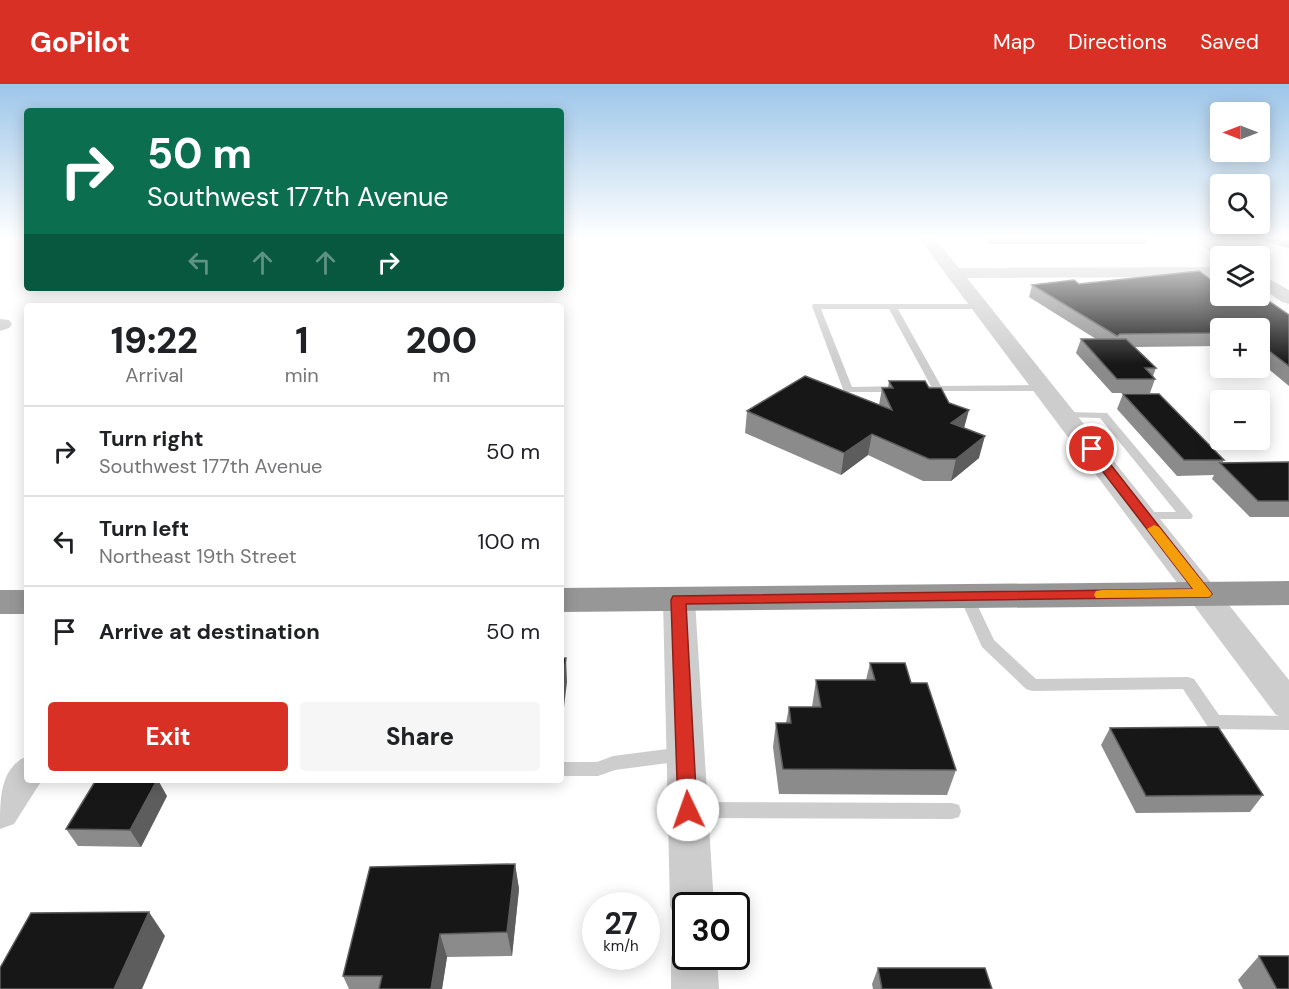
<!DOCTYPE html>
<html lang="en">
<head>
<meta charset="utf-8">
<style>
	:root { --surface:#fff; --page:#f6f6f6; --text:#202124; --muted:#757577; --line:#e0e0e0; --accent:#d93025 }
	body { margin:0; font-family:"DM Sans",sans-serif; background:var(--page); color:var(--text); height:100vh; display:flex; flex-direction:column; font-size:22px; white-space:nowrap }
	* { box-sizing:border-box; margin:0 }
	p { font-size:20px; color:var(--muted) }
	.icon { flex:none; width:33px; height:33px; fill:none; stroke:currentColor; stroke-width:2; stroke-linecap:round; stroke-linejoin:round }
	.map { position:relative; flex:1; overflow:hidden }
	.panel { position:absolute; left:24px; top:219px; width:540px; height:480px; display:flex; flex-direction:column; background:var(--surface); border-radius:6px; box-shadow:0 3px 15px #0003 }
	.panel>* { flex:none }
	.hud { position:absolute; left:24px; top:24px; width:540px; height:183px; border-radius:6px; box-shadow:0 3px 15px #0003; background:#0b6e4f; color:#fff; overflow:hidden }
	.needle { width:39px; rotate:270deg }
	.fabs { position:absolute; left:1210px; top:18px; display:grid; gap:12px }
	.fabs a { display:grid; place-items:center; width:60px; height:60px; border-radius:6px; background:var(--surface); box-shadow:0 3px 15px #0003; font-size:30px }
	.speed { position:absolute; left:582px; top:808px; display:flex; gap:12px; font-size:30px; font-weight:700; text-align:center }
	.speed>* { display:grid; place-content:center; width:78px; height:78px; border-radius:50%; background:var(--surface); box-shadow:0 3px 15px #0003; line-height:1 }
	.speed small { font-size:15px; font-weight:400 }
	.speed .limit { border:3px solid #111; border-radius:9px; background:#fff; color:#111 }
	.pin { position:absolute; display:grid; place-items:center; width:51px; height:51px; color:#fff; margin:-26px; border:3px solid #fff; border-radius:50%; box-shadow:0 2px 6px #0007 }
	.me { position:absolute; width:66px; margin:-33px; rotate:357deg; stroke-linejoin:round; filter:drop-shadow(0 0 4px #0008) }
	.turn { display:flex; align-items:center; gap:21px; height:126px; padding:0 24px; font-size:27px }
	.turn .icon { width:78px; height:78px; stroke-width:2.5 }
	.turn b { display:block; font-size:42px; line-height:51px }
	.lanes { display:flex; align-items:center; height:57px; padding:0 24px; background:#0003; justify-content:center; gap:30px; direction:ltr }
	.lanes .off { opacity:.35 }
	.eta { display:flex; justify-content:space-evenly; align-items:center; height:102px; text-align:center }
	.eta b { font-size:36px; font-weight:800; line-height:42px }
	.cta { display:flex; gap:12px; margin-top:auto; padding:12px 24px }
	.cta a { flex:1; height:69px; border-radius:6px; background:var(--accent); color:#fff; font-size:24px; font-weight:800; line-height:69px; text-align:center }
	.cta a+a { background:var(--page); color:var(--text) }
	ul { padding:0; list-style:none }
	li { display:flex; align-items:center; gap:18px; height:90px; padding:0 24px; border-top:2px solid var(--line) }
	li div { flex:1 }
	li b { display:block; font-size:22px }
	li em { font-style:normal }
	header { display:flex; align-items:center; gap:36px; box-sizing:border-box; height:84px; padding:0 30px; background:var(--accent); color:#fff }
	header strong { font-size:28px }
	nav { display:flex; gap:33px; margin-inline-start:auto; font-size:21px }
	.map>svg:first-child { display:block }
	.lines { fill:none; stroke-linecap:round; stroke-linejoin:round }
	.lane { fill:#cdcdcd; fill-rule:evenodd }
	.street { fill:#cdcdcd; fill-rule:evenodd }
	.highway { fill:#979797; fill-rule:evenodd }
	.wall { fill:#8b8b8b }
	.shaded-wall { fill:#5d5d5d }
	.building { fill:#171717; stroke:#5d5d5d; stroke-width:1.5 }
	.route { fill:#d93025; stroke:#8d1f18; stroke-width:1.5 }
	.slow { fill:#f59e0b }
</style>
</head>
<body>
<header>
<strong>GoPilot</strong>
<nav><a>Map</a><a>Directions</a><a>Saved</a></nav>
</header>
<div class="map">
<svg width="1289" height="905" viewBox="0 0 1289 905">
	<rect width="100%" height="100%" fill="#fff"/>
	<g class="lines">
		<path class="lane" d="M813,220H984L985,222L981,225H898L941,302L1045,301L1050,304L1045,307H921V303L931,302L889,225H821L852,303L900,302L905,305L900,308H844L812,222Z
			M1066,328L1107,329L1191,429L1193,432L1191,435H1139L1137,432L1144,428H1176L1100,334L1062,333V329Z
			M966,507L971,509L973,512L994,556L1036,595L1188,593L1194,595L1219,631L1289,632V646L1214,645L1208,643L1183,605L1032,607L1026,605L982,563L959,512L961,509Z
			M683,663L689,665L692,670L689,675L683,677L615,686L598,692H561V678H597L613,672Z
			M690,718L952,719L959,721L961,727L959,733L952,735L690,734L683,732L681,726L683,720Z"/>
		<path class="street" d="M918,153H934L959,184L1221,183V193L967,194L1289,596V635L1276,631Z
			M1190,153H1209L1234,172H1221L1220,176Z
			M1260,190L1289,206V220L1282,218L1260,203Z
			M0,235L9,236L12,240L9,244L0,247Z
			M679,506L690,509L695,516L714,822H686V840L676,837L670,822L663,516L668,509Z
			M27,672V696H42L14,740L0,745C0,714 0,684 27,672Z
			M686,853V873H717L719,905H671V873L678,857Z"/>
		<path class="highway" d="M1289,497V521L561,528V504Z
			M0,506H27V530H0Z"/>
	</g>
	<path class="wall" d="M983,153H1148L1145,160H990Z
		M1249,153H1289V164Z
		M1213,197L1289,231V302L1260,278V244H1221V262L1134,263L1156,284L1153,292L1155,295L1150,309H1112L1076,269L1081,255H1096L1029,213L1032,201Z
		M889,297L929,304L964,344L979,374L951,397H923L868,371L841,391L745,349L747,327L879,321L882,304H888Z
		M1123,310L1224,376L1222,379L1289,378V433H1250L1212,395L1214,391L1177,392L1117,325Z
		M870,579L911,599L956,686L947,711L779,710L773,663L776,639H786L789,623H812L816,596H866Z
		M1110,644L1263,711L1250,728L1136,729L1101,661Z
		M167,712L141,763L78,762L66,745Z
		M515,780L519,805L512,872L447,873L442,905H349L343,892Z
		M1259,872L1289,905H1243L1238,896Z
		M878,884L992,905H873L872,900Z"/>
	<path class="shaded-wall" d="M969,326L963,348L951,339Z
		M872,350L868,371L841,391L844,369Z
		M985,352L979,374L951,397L956,375Z
		M566,574L567,598L561,648V607Z
		M157,696H158L167,712L141,763L130,746Z
		M515,780L519,805L512,872L507,848Z
		M149,828L165,852L142,905H114Z
		M440,850L447,873L442,905H431Z"/>
	<path class="building" d="M1199,187L1213,197H1221V212L1260,211L1289,231V282L1260,260V244H1221V249L1120,250L1117,252L1032,201L1074,196L1079,200Z
		M1081,255H1126L1156,284H1145L1155,295H1117Z
		M805,292L892,326L882,304H893L889,297H925L929,304H941L949,319L969,326L951,339L985,352L956,375H929L872,350L844,369L747,327Z
		M1123,310H1159L1224,376H1184Z
		M1289,378V417H1258L1220,379Z
		M561,574H566L561,607Z
		M870,579H905L911,599H927L956,686L783,685L776,639H791L789,623H821L816,596H875Z
		M1218,643L1263,711L1146,712L1110,644Z
		M96,696H157L130,746L66,745Z
		M515,780L507,848L440,850L431,905H379L382,892H343L370,783Z
		M149,828L114,905H0V884L31,829Z
		M1259,872H1289V905H1277Z
		M878,884H985L992,905H882Z"/>
	<linearGradient id="sky" x2="0" y2="1"><stop stop-color="#9dc6e9"/><stop offset="0.55" stop-color="#fff"/><stop offset="1" stop-color="#fff" stop-opacity="0"/></linearGradient>
	<rect width="1289" height="280" fill="url(#sky)"/>
	<path class="route" d="M1092,361L1096,362L1209,506L1212,510L1209,513L686,520L697,726L695,732L688,734L681,732L678,726L671,516L673,512L1193,505L1087,367V362Z"/>
	<path class="slow" d="M1154,441L1159,443L1209,506L1212,510L1209,513L1096,514L1094,511L1096,507L1102,506L1193,505L1147,445Z"/>
</svg>
<div class="fabs">
<a><svg class="needle" viewBox="-14 -14 28 28"><path d="M0-13l5 13h-10z" fill="#e53935"/><path d="M0 13l5-13h-10z" fill="#757577"/></svg></a>
<a><svg class="icon" aria-label="search" viewBox="0 0 24 24"><circle cx="10" cy="10" r="6"/><path d="M15 15l6 6"/></svg></a>
<a><svg class="icon" aria-label="layers" viewBox="0 0 24 24"><path d="M12 4l9 5-9 5-9-5zM3 14l9 5 9-5"/></svg></a>
<a>+</a>
<a>−</a>
</div>
<div class="speed"><div>27<small>km/h</small></div><div class="limit">30</div></div>
<div class="pin" style="left:1092px;top:365px;background:#d93025"><svg class="icon" aria-label="arrive" viewBox="0 0 24 24"><path d="M6 21V4h12l-3 4 3 4H6"/></svg></div>
<svg class="me" style="left:688px;top:726px" viewBox="-20 -20 40 40"><circle r="19" fill="#fff"/><path d="M0-13L10 11 0 6-10 11z" fill="#d93025"/></svg>
<div class="hud">
<div class="turn"><svg class="icon" aria-label="right" viewBox="0 0 24 24"><path d="M7 20v-9h11M14 6l5 5-5 5"/></svg><div><b>50 m</b>Southwest 177th Avenue</div></div>
<div class="lanes"><svg class="icon off" aria-label="left" viewBox="0 0 24 24"><path d="M17 20v-9H6M10 6l-5 5 5 5"/></svg><svg class="icon off" aria-label="ahead" viewBox="0 0 24 24"><path d="M12 20V5M6 11l6-6 6 6"/></svg><svg class="icon off" aria-label="ahead" viewBox="0 0 24 24"><path d="M12 20V5M6 11l6-6 6 6"/></svg><svg class="icon" aria-label="right" viewBox="0 0 24 24"><path d="M7 20v-9h11M14 6l5 5-5 5"/></svg></div>
</div>
<section class="panel">
<div class="eta">
<div><b>19:22</b><p>Arrival</p></div>
<div><b>1</b><p>min</p></div>
<div><b>200</b><p>m</p></div>
</div>
<ul>
<li><svg class="icon" aria-label="right" viewBox="0 0 24 24"><path d="M7 20v-9h11M14 6l5 5-5 5"/></svg><div><b>Turn right</b><p>Southwest 177th Avenue</p></div><em>50 m</em></li>
<li><svg class="icon" aria-label="left" viewBox="0 0 24 24"><path d="M17 20v-9H6M10 6l-5 5 5 5"/></svg><div><b>Turn left</b><p>Northeast 19th Street</p></div><em>100 m</em></li>
<li><svg class="icon" aria-label="arrive" viewBox="0 0 24 24"><path d="M6 21V4h12l-3 4 3 4H6"/></svg><div><b>Arrive at destination</b></div><em>50 m</em></li>
</ul>
<div class="cta"><a>Exit</a><a>Share</a></div>
</section>
</div>
</body>
</html>
